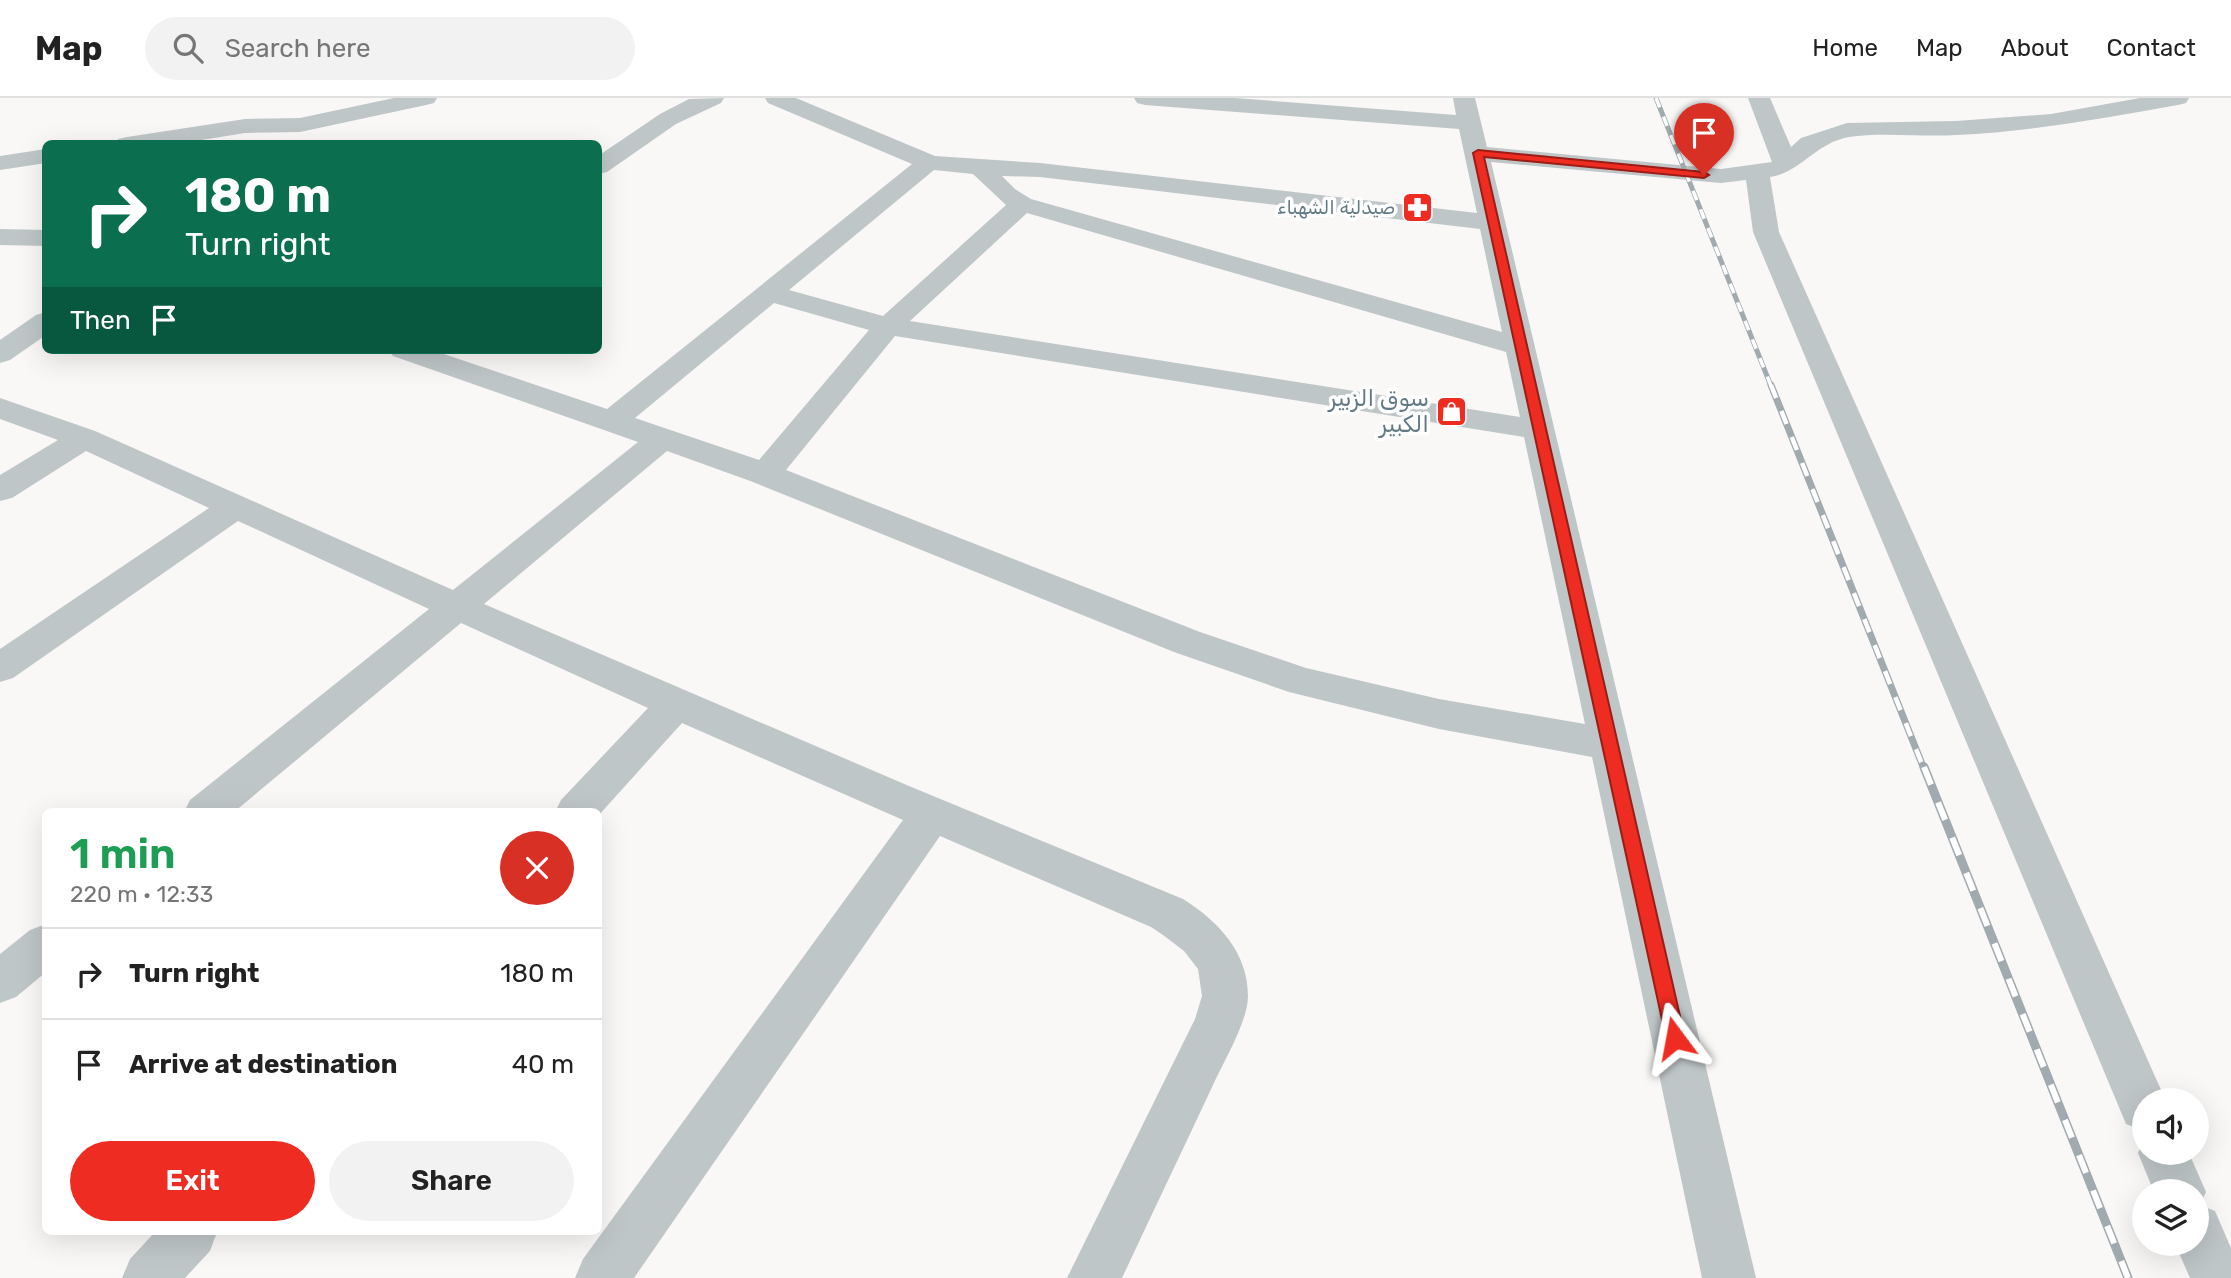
<!DOCTYPE html>
<html lang="en">
<head>
<meta charset="utf-8">
<style>
	:root { --surface:#fff; --page:#f2f2f2; --text:#222; --muted:#767676; --line:#e0e0e0; --accent:#ee2c21 }
	body { margin:0; font-family:Rubik,"Noto Naskh Arabic",sans-serif; background:var(--page); color:var(--text); height:100vh; display:flex; flex-direction:column; font-size:26px; white-space:nowrap }
	* { box-sizing:border-box; margin:0 }
	p { font-size:23px; color:var(--muted) }
	.icon { flex:none; width:38px; height:38px; fill:none; stroke:currentColor; stroke-width:2; stroke-linecap:round; stroke-linejoin:round }
	.map { position:relative; flex:1; overflow:hidden }
	.details { position:absolute; left:42px; top:710px; width:560px; height:427px; display:flex; flex-direction:column; background:var(--surface); border-radius:10px; box-shadow:0 7px 28px #0002 }
	.details>* { flex:none }
	.banner { position:absolute; left:42px; top:42px; width:560px; height:214px; border-radius:10px; box-shadow:0 7px 28px #0002; background:#0b6e4f; color:#fff; overflow:hidden }
	.buttons { position:absolute; left:2132px; top:990px; display:grid; gap:14px }
	.buttons a { display:grid; place-items:center; width:77px; height:77px; border-radius:50%; background:var(--surface); box-shadow:0 7px 28px #0002; font-size:35px }
	.pin { position:absolute; display:grid; place-items:center; width:60px; height:60px; color:#fff; margin:-72px -30px; border-radius:50% 50% 50% 0; rotate:-45deg; box-shadow:0 0 7px #0007 }
	.pin .icon { rotate:45deg }
	.me { position:absolute; width:77px; margin:-38px; rotate:347deg; stroke-linejoin:round; filter:drop-shadow(0 0 5px #0008) }
	.turn { display:flex; align-items:center; gap:24px; height:147px; padding:0 28px; font-size:32px }
	.turn .icon { width:91px; height:91px; stroke-width:2.5 }
	.turn b { display:block; font-size:49px; line-height:60px }
	.then { display:flex; align-items:center; height:66px; padding:0 28px; background:#0003; gap:14px; font-size:26px }
	.round { display:grid; place-items:center; flex:none; width:74px; height:74px; border-radius:37px; background:var(--page) }
	.headline { display:flex; align-items:center; justify-content:space-between; height:119px; padding:0 28px }
	h1 { font-size:42px; font-weight:600; line-height:52px; color:#1e9e55 }
	.primary-button { display:flex; gap:14px; margin-top:auto; padding:14px 28px }
	.primary-button a { flex:1; height:80px; border-radius:42px; background:var(--accent); color:#fff; font-size:28px; font-weight:600; line-height:80px; text-align:center }
	.primary-button a+a { background:var(--page); color:var(--text) }
	ul { padding:0; list-style:none }
	li { display:flex; align-items:center; gap:21px; height:91px; padding:0 28px; border-top:2px solid var(--line) }
	li div { flex:1 }
	li b { display:block; font-size:26px }
	li em { font-style:normal }
	header { display:flex; align-items:center; gap:42px; box-sizing:border-box; height:98px; padding:0 35px; background:var(--surface); border-bottom:2px solid var(--line) }
	header strong { font-size:33px }
	nav { display:flex; gap:38px; margin-inline-start:auto; font-size:24px }
	.search { width:490px; height:63px; background:var(--page); display:flex; align-items:center; gap:18px; box-sizing:border-box; padding:0 24px; border-radius:38px; color:var(--muted); font-size:26px }
	.map>svg:first-child { display:block }
	.lines { fill:none; stroke-linecap:round; stroke-linejoin:round }
	.minor { fill:#bfc6c8; fill-rule:evenodd }
	.rail-far2-casing { stroke:#a0aaaf; stroke-width:5 }
	.rail-far1-casing { stroke:#a0aaaf; stroke-width:7 }
	.rail-casing { stroke:#a0aaaf; stroke-width:9 }
	.rail-far2 { stroke:#fff; stroke-width:3.5; stroke-dasharray:10; stroke-linecap:butt }
	.rail-far1 { stroke:#fff; stroke-width:4.5; stroke-dasharray:14; stroke-linecap:butt }
	.rail { stroke:#fff; stroke-width:6; stroke-dasharray:19; stroke-linecap:butt }
	.route { fill:#ee2c21; stroke:#9b1d15; stroke-width:2 }
	.labels { text-anchor:middle; stroke-width:7; stroke-linejoin:round; paint-order:stroke }
	.far-poi-label { font-size:19px; fill:#627a83; stroke:#fff; text-anchor:end }
	.poi-label { font-size:23px; fill:#627a83; stroke:#fff; text-anchor:end }
</style>
</head>
<body>
<header>
<strong>Map</strong>
<div class="search"><svg class="icon" aria-label="search" viewBox="0 0 24 24"><circle cx="10" cy="10" r="6"/><path d="M15 15l6 6"/></svg>Search here</div>
<nav><a>Home</a><a>Map</a><a>About</a><a>Contact</a></nav>
</header>
<div class="map">
<svg width="2231" height="1180" viewBox="0 0 2231 1180">
	<rect width="100%" height="100%" fill="#f9f8f6"/>
	<g class="lines">
		<path class="minor" d="M394,0H437L434,5L426,7L300,34L245,35L177,46H115L118,41L127,39L245,21L300,20Z
			M724,0L721,5L676,26L607,74L598,76V58L660,16L689,1Z
			M765,0H796L935,58L1040,65L1477,115L1459,31L1145,7L1137,5L1134,0H1235L1456,17L1453,0H1475L1487,49L1721,71L1772,64L1748,0H1770L1791,49L1801,40L1847,25L1956,23L2051,16L2140,0H2189L2186,5L2178,7C2104,20 2031,34 1956,37C1925,39 1879,34 1849,39C1815,45 1802,74 1770,79L1779,134L2166,1003H2144V1033L2126,1026L1753,134L1746,82L1721,85L1491,64L1756,1180H1702L1592,659L1439,631L1289,594L1174,554L753,384L667,353L484,506L909,688L1183,801C1218,823 1248,854 1248,898C1248,923 1224,963 1213,987C1183,1051 1152,1116 1122,1180H1067L1195,921L1202,898L1198,871L1184,853L1163,837L1151,829L940,738L634,1180H575L583,1161L903,722L682,625L598,718V714H555L561,702L648,610L461,525L234,714H184L190,702L429,511L238,423L13,580L0,584V551L209,410L86,353L12,400L0,403V377L58,342L0,321V300L95,333L453,492L638,344L393,258L388,252H432L607,311L912,66L768,5ZM934,72L973,76L1006,107L883,218L789,192ZM1002,78L1040,79L1480,131L1502,234L1031,101L1015,91ZM1027,115L1506,254L1520,319L910,223ZM774,205L869,232L759,362L635,320ZM895,238L1524,339L1585,626L1439,601L1306,570L1200,534L786,372Z
			M46,51V65L0,72V58Z
			M0,131L46,132V148L0,147Z
			M46,214V237L10,262L0,265V242L36,217Z
			M46,826V874L16,899L0,905V856L30,832Z
			M2144,1040V1055H2189L2206,1094L2200,1107L2215,1113L2231,1150V1180H2190L2175,1146H2196V1094H2154L2138,1055Z
			M155,1134H217L210,1153L185,1180H122L130,1161Z"/>
		<defs>
			<path id="rail-far2" d="M1656,0L1771,288"/>
			<path id="rail-far1" d="M1771,287L1924,671"/>
			<path id="rail" d="M1924,669L2128,1180"/>
		</defs>
		<use href="#rail-far2" class="rail-far2-casing"/>
		<use href="#rail-far1" class="rail-far1-casing"/>
		<use href="#rail" class="rail-casing"/>
		<use href="#rail-far2" class="rail-far2"/>
		<use href="#rail-far1" class="rail-far1"/>
		<use href="#rail" class="rail"/>
	</g>
	<path class="route" d="M1478,52L1704,74L1709,77L1704,80L1484,59L1685,940L1682,946L1675,949L1668,946L1666,940L1473,55Z"/>
	<defs>
		<symbol id="pharmacy-square" viewBox="-11 -11 22 22"><rect x="-9" y="-9" width="18" height="18" rx="4" fill="#ee2c21" stroke="#fff"/><path d="M-2-6h4v4h4v4h-4v4h-4v-4h-4v-4h4Z" fill="#fff"/></symbol>
		<symbol id="shop-square" viewBox="-11 -11 22 22"><rect x="-9" y="-9" width="18" height="18" rx="4" fill="#ee2c21" stroke="#fff"/><path d="M-5-2.5h2.3a2.7 3.5 0 0 1 5.4 0H5L5.5 6h-11ZM-1.5-2.5h3a1.5 2.3 0 0 0-3 0Z" fill="#fff"/></symbol>
	</defs>
	<g fill-rule="evenodd">
		<use href="#pharmacy-square" x="1400" y="92" width="35" height="35"/>
		<use href="#shop-square" x="1434" y="296" width="35" height="35"/>
	</g>
	<g class="labels">
		<g class="far-poi-label">
			<text x="1395" y="116">صيدلية الشهباء</text>
		</g>
		<g class="poi-label">
			<text x="1429" y="308">سوق الزبير<tspan x="1429" dy="26">الكبير</tspan></text>
		</g>
	</g>
</svg>
<div class="buttons">
<a><svg class="icon" aria-label="sound" viewBox="0 0 24 24"><path d="M4 9h4l5-4v14l-5-4H4zM17 9q2 3 0 6"/></svg></a>
<a><svg class="icon" aria-label="layers" viewBox="0 0 24 24"><path d="M12 4l9 5-9 5-9-5zM3 14l9 5 9-5"/></svg></a>
</div>
<div class="pin" style="left:1704px;top:77px;background:#d93025"><svg class="icon" aria-label="arrive" viewBox="0 0 24 24"><path d="M6 21V4h12l-3 4 3 4H6"/></svg></div>
<svg class="me" style="left:1675px;top:940px" viewBox="-20 -20 40 40"><path d="M0-17L14 15 0 8-14 15z" fill="#ee2c21" stroke="#fff" stroke-width="4"/></svg>
<div class="banner">
<div class="turn"><svg class="icon" aria-label="right" viewBox="0 0 24 24"><path d="M7 20v-9h11M14 6l5 5-5 5"/></svg><div><b>180 m</b>Turn right</div></div>
<div class="then">Then<svg class="icon" aria-label="arrive" viewBox="0 0 24 24"><path d="M6 21V4h12l-3 4 3 4H6"/></svg></div>
</div>
<section class="details">
<div class="headline"><div><h1>1 min</h1><p>220 m · 12:33</p></div><a class="round" style="background:#d93025;color:#fff"><svg class="icon" aria-label="close" viewBox="0 0 24 24"><path d="M6 6l12 12M18 6L6 18"/></svg></a></div>
<ul>
<li><svg class="icon" aria-label="right" viewBox="0 0 24 24"><path d="M7 20v-9h11M14 6l5 5-5 5"/></svg><div><b>Turn right</b></div><em>180 m</em></li>
<li><svg class="icon" aria-label="arrive" viewBox="0 0 24 24"><path d="M6 21V4h12l-3 4 3 4H6"/></svg><div><b>Arrive at destination</b></div><em>40 m</em></li>
</ul>
<div class="primary-button"><a>Exit</a><a>Share</a></div>
</section>
</div>
</body>
</html>
